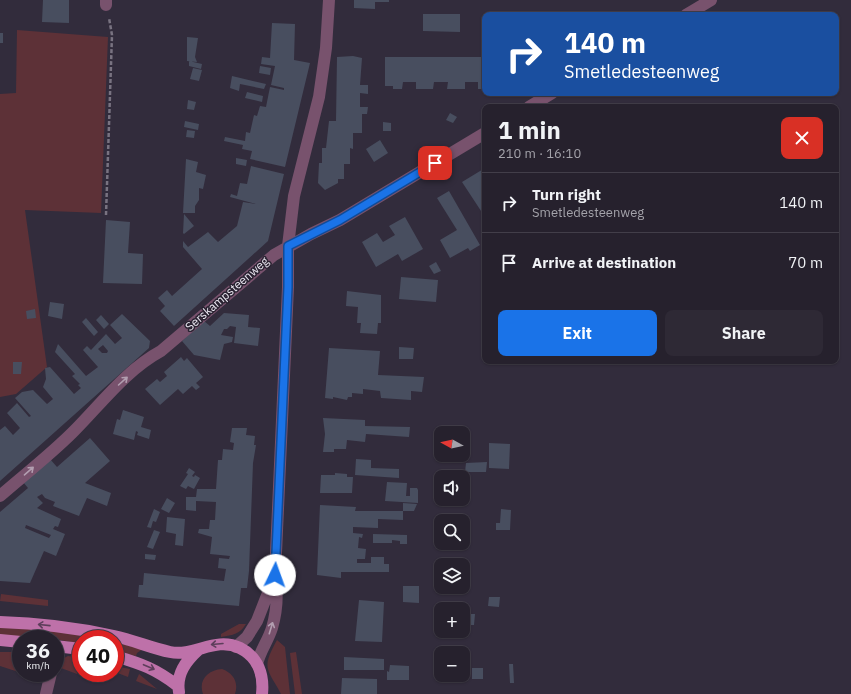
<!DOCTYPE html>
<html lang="en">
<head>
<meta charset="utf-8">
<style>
	:root { --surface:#26212d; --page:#2e2935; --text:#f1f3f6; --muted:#a4a3aa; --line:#423e49; --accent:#1a73e8 }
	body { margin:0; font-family:"IBM Plex Sans",sans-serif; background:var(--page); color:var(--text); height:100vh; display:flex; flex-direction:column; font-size:15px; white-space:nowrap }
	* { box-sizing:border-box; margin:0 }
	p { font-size:13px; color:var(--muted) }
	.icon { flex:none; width:22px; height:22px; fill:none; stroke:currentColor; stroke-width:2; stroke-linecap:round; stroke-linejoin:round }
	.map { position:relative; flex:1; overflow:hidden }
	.details { position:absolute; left:482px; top:104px; width:357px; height:260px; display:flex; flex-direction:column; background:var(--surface); border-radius:8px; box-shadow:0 1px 3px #0004,0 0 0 1px var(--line) }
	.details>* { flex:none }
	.hud { position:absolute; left:482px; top:12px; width:357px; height:84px; border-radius:8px; box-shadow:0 1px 3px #0004,0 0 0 1px var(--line); background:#1a4fa0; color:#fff; overflow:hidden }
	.needle { width:26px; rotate:278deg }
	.fabs { position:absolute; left:434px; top:426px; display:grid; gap:8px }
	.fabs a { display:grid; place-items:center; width:36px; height:36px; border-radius:8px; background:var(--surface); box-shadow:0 1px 3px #0004,0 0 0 1px var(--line); font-size:20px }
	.speed { position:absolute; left:12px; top:630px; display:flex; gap:8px; font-size:20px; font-weight:700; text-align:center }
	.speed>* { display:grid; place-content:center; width:52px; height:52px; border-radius:50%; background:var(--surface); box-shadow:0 1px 3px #0004,0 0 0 1px var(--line); line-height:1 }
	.speed small { font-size:10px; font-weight:400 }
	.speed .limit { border:6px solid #d22; background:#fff; color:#111 }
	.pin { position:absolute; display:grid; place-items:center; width:34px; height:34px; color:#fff; margin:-17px; border-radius:8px; box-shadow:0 2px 6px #0006 }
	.me { position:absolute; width:44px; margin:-22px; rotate:3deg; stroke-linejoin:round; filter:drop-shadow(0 0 3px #0008) }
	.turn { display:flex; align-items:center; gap:14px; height:84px; padding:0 16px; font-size:18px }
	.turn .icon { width:52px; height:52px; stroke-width:2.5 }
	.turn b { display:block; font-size:28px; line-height:34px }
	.round { display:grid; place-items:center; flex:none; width:42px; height:42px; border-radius:8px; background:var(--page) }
	.summary { display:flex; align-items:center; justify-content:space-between; height:68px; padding:0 16px }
	h1 { font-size:24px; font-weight:700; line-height:30px }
	.primary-button { display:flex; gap:8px; margin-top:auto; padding:8px 16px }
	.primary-button a { flex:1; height:46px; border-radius:8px; background:var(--accent); color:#fff; font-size:16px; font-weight:700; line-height:46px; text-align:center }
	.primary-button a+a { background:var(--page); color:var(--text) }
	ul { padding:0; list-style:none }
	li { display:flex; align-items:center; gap:12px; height:60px; padding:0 16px; border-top:1px solid var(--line) }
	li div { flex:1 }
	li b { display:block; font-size:15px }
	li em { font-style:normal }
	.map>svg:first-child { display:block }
	.green { fill:#5d3137 }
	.building { fill:#484e5f; fill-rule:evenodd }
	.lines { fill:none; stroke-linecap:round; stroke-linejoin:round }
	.path { stroke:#797381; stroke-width:2.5; stroke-dasharray:4 2; stroke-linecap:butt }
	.minor { stroke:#78526d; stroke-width:12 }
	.major { stroke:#be71a9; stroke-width:12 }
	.oneway { stroke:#b29eb0 }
	.oneway2 { stroke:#5d3e5b }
	.route-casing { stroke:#114b97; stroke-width:10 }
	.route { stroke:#1a73e8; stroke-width:7 }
	.labels { text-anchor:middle; stroke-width:3; stroke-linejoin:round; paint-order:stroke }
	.street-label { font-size:12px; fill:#ede9f3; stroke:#292231 }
</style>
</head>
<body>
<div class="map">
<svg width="851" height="694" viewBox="0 0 851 694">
	<rect width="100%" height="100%" fill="#322c3c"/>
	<path class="green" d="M17,30L108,37L101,213L25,210L47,367L16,394L0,397V94L16,93Z
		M1,594L48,600V606L0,601Z
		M239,624H246C240,634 233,635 221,637V634Z
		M0,626L36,628L104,639H81V644L55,639L0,636Z
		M277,640L285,647L290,694H281C267,668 261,669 277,640Z
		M115,642L143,649L137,653L136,656L115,651Z
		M0,652H21V673H42L40,679L0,666Z
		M296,652L302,694H295L290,653Z
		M68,656L81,658V665L77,674L61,668L64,658Z
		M115,666L130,669L128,677L115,672Z
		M222,669C233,673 239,682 235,694H203C198,680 208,670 222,669Z
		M139,674L157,689L136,681Z"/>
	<path class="building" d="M43,0H69V23L42,22Z
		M354,0H389V2H375V9L354,8Z
		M423,14H460V32L423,31Z
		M272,23L295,24L294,60L310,63L285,167L250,159L252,151L242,149L243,145L224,141L225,137L245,141L246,132L250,133L254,115L257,116L260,106L266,107L270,87L284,90V88L271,85L275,66L261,64L262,57L270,58Z
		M0,33H3V43H0Z
		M187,37L198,38L195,57L197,62L187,61Z
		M353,56L362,58L360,85H368V94L360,93V107H368L367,114H362V133H353V149L350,148V164H344V179H338V183L325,190L318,183L319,163H322V148H326L329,121H336L337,57Z
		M385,57H485V89H478V82H465V89H447L448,82H434L433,89H416V82H403L402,89H393V86H385Z
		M189,61L202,64L201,69L189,66Z
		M260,66L271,68L270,75L259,73Z
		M193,68L202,70L199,81L190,79Z
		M232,76L266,84L264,89L240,84L239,91L230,88Z
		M247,92L263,96L262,102L245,98Z
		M188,100L196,102L194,110L187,109Z
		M450,113L457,117L453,123L446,120Z
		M185,121L199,124L198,130L184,127Z
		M383,122L391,123V131H383Z
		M187,130L195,131L194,138L186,137Z
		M380,140L388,153L374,162L366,149Z
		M236,158L247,160L246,166L236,164Z
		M186,159L198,162L196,172L206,175L203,189L199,188V200L195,206V213H183Z
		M251,166L284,174L268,241L174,326L160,311L165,306L158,298L167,290L172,296L202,269L183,247V241L188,247L208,232L218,242L237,226L243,202L256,204L230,197L231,194L237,196L240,183L247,184Z
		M485,168V213L483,214L462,182Z
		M449,191L480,245L470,251L468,248L450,258L440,240L457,230L437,198Z
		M184,214L194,226L184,234L183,233Z
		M405,217L423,249L402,261L398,254L376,267L362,242L377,233L383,242L395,235L389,226Z
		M106,220L130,222L128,253L143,254L142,284L103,283Z
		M436,262L441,271L434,274L429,266Z
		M401,277L438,280L436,302L399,299Z
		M347,291L381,295V323H378L377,334L360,333L361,323H357L358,307L346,306Z
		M50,302L64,304L62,319L48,316Z
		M35,309L36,318L27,319L26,311Z
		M224,313L249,315L248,327L260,328L258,346L234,343L236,327L230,326L227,329H224L221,335L233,337L232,342L224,344L220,360L194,355L182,341L204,321L210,326Z
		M122,314L150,341L149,348L0,481V430L5,426L13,435L20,428L7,413L17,403L29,417L31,416L15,398L22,392L33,390L47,404L53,399L43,387L46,379L45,368L50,367L74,394L81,388L78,385L80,384L72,376L75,374L55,352L58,344L86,376L98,367L83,350L87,346L91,350L106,334L115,344L122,338L110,325ZM103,345L108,351L107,353H102L98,349Z
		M101,315L109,324L104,329L96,320Z
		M86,318L98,332L94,336L82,322Z
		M399,347L414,348L413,359H399Z
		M329,348L380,351L378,375L424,377L422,392L411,391V400L381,398L380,391L363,389V394L352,393V397H348L347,400L333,397V399L325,398Z
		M181,357L184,361L187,358L203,377L196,383L200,387L196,390L192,386L183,394L178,389L160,405L145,389L157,379L160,382L167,376L164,372Z
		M13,362H22L21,374H13Z
		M123,410L144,417L141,427L151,430L149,439L137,435L138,432L136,431L134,440L113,434L117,419L120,420Z
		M323,418L365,420V426L410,427L409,437L366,434L365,442L347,440L346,449H334V452H323L325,434Z
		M232,428H247L246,435L255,436L254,445H256L253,463L249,571L247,588H241L239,606L138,597L139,585H143L144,573L224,581L226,569L218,568L219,558L229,559L230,556L210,554L212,537L198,533L199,529H209L210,520H215L216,502L196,501V511L186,510V497H196L197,489H216L218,460H222L223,449L233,450L234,443L230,442Z
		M90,438L110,461L85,483L111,493L107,506L87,498L79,516L53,506L55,502L45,498L42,494L37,497L43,503L37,508L61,519L58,527L55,526L53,529L65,534L56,556L44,551L30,583L0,581V512L28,488L23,482L50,459L57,467ZM26,525L51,535L49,538L25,528Z
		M489,443L510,444L509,469L489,468Z
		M356,459L371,460V468L399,469V478L355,475Z
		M487,462L486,472H465L466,463Z
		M189,468L195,472L192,476L194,477L195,475L200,478L194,489L188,486L186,489L180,486L188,474L186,473Z
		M335,473L347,474V477H353L352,493H320L321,475H335Z
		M387,482L407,483L406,496H410V488H417L418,490V503L385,501Z
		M167,498L175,503L169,513L161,509Z
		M403,503L417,504L414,511H403Z
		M320,505L356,507L355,511H403V520L378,519V528L353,527V533L363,534L362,538L359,537L358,548L366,549L365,559H357V563H371V557H384V564H389V572H341V578L317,575Z
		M154,509L160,512L156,522L153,521L151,528L147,527Z
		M501,509L511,510L510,530H496V523H500Z
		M167,517L185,519L183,546L175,545L176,534L166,532Z
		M154,530L160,532L153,549L147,547Z
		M373,534L407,535V544H400V541L392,540V543H373Z
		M145,554L156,555L155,560L145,559Z
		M403,586H419V603L403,602Z
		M489,597H500L499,607L488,606Z
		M359,600L384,602L382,642L355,641Z
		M463,614H475L474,625H463Z
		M344,657L384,659V670H344Z
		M509,664H513L514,683H510Z
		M390,665L409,666V680H387V671L389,672Z
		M472,668H483V679H472Z
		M342,678L377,679V694H341Z"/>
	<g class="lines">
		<path class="path" d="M106,215L112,35L109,18"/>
		<path class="minor" d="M106,5V0
			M686,15L711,0
			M529,107L552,93
			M0,496C24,475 50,455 73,432C101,404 126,370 161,351L274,255L311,234L340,220L485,133
			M236,647L247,637L257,621L275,575
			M257,664C260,651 268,641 272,628C277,611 278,593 275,575L288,287V246L294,196L319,97L326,48L329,0
			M46,694L51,673"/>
		<path class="major" d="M0,622C38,623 77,628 114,636C133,640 151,648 170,652C195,657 215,636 240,648C258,657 264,675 262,694
			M0,640L21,642
			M55,646L81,649
			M115,656C142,664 156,669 178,686
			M179,692C176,674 186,661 198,650"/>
	</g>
	<defs><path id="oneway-shaft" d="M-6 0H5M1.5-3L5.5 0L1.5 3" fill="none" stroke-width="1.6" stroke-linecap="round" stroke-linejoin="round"/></defs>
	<g class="oneway">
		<use href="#oneway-shaft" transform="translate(123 381) rotate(-42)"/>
		<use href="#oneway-shaft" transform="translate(29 471) rotate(-41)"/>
		<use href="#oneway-shaft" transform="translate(271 628) rotate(-73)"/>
	</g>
	<g class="oneway2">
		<use href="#oneway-shaft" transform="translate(44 625) rotate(-174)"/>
		<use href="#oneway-shaft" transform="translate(217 644) rotate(175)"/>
		<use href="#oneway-shaft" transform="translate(149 667) rotate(23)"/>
	</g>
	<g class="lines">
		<defs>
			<path id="route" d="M275,575L288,287V246L340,220L435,163"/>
		</defs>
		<use href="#route" class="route-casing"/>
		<use href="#route" class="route"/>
	</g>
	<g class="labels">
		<g class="street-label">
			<text transform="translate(227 294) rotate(-41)" y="4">Serskampsteenweg</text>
		</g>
	</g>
</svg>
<div class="fabs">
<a><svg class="needle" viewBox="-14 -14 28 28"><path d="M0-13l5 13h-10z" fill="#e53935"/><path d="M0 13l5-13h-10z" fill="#a4a3aa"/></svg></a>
<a><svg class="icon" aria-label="sound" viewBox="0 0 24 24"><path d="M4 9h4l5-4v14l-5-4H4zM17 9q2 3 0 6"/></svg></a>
<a><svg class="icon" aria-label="search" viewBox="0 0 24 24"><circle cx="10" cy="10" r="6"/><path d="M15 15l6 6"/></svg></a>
<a><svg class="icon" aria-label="layers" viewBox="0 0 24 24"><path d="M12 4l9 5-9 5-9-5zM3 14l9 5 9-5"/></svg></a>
<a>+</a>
<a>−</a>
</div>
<div class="speed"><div>36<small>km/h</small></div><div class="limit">40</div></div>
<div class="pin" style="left:435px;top:163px;background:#d93025"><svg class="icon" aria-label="arrive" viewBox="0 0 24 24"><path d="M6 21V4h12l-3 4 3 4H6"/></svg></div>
<svg class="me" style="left:275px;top:575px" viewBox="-20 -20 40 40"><circle r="19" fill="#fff"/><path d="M0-13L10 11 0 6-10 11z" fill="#1a73e8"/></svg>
<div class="hud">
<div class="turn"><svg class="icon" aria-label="right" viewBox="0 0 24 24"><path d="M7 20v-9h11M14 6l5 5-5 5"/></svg><div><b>140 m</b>Smetledesteenweg</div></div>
</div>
<section class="details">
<div class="summary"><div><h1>1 min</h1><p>210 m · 16:10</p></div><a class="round" style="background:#d93025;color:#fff"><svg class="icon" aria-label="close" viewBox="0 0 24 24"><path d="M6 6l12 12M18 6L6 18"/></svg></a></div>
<ul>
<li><svg class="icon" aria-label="right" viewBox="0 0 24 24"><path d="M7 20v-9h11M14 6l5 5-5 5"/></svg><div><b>Turn right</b><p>Smetledesteenweg</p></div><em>140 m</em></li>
<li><svg class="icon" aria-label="arrive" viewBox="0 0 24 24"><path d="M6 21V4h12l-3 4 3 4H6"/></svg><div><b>Arrive at destination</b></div><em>70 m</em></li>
</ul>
<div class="primary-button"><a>Exit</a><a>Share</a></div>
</section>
</div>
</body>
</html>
